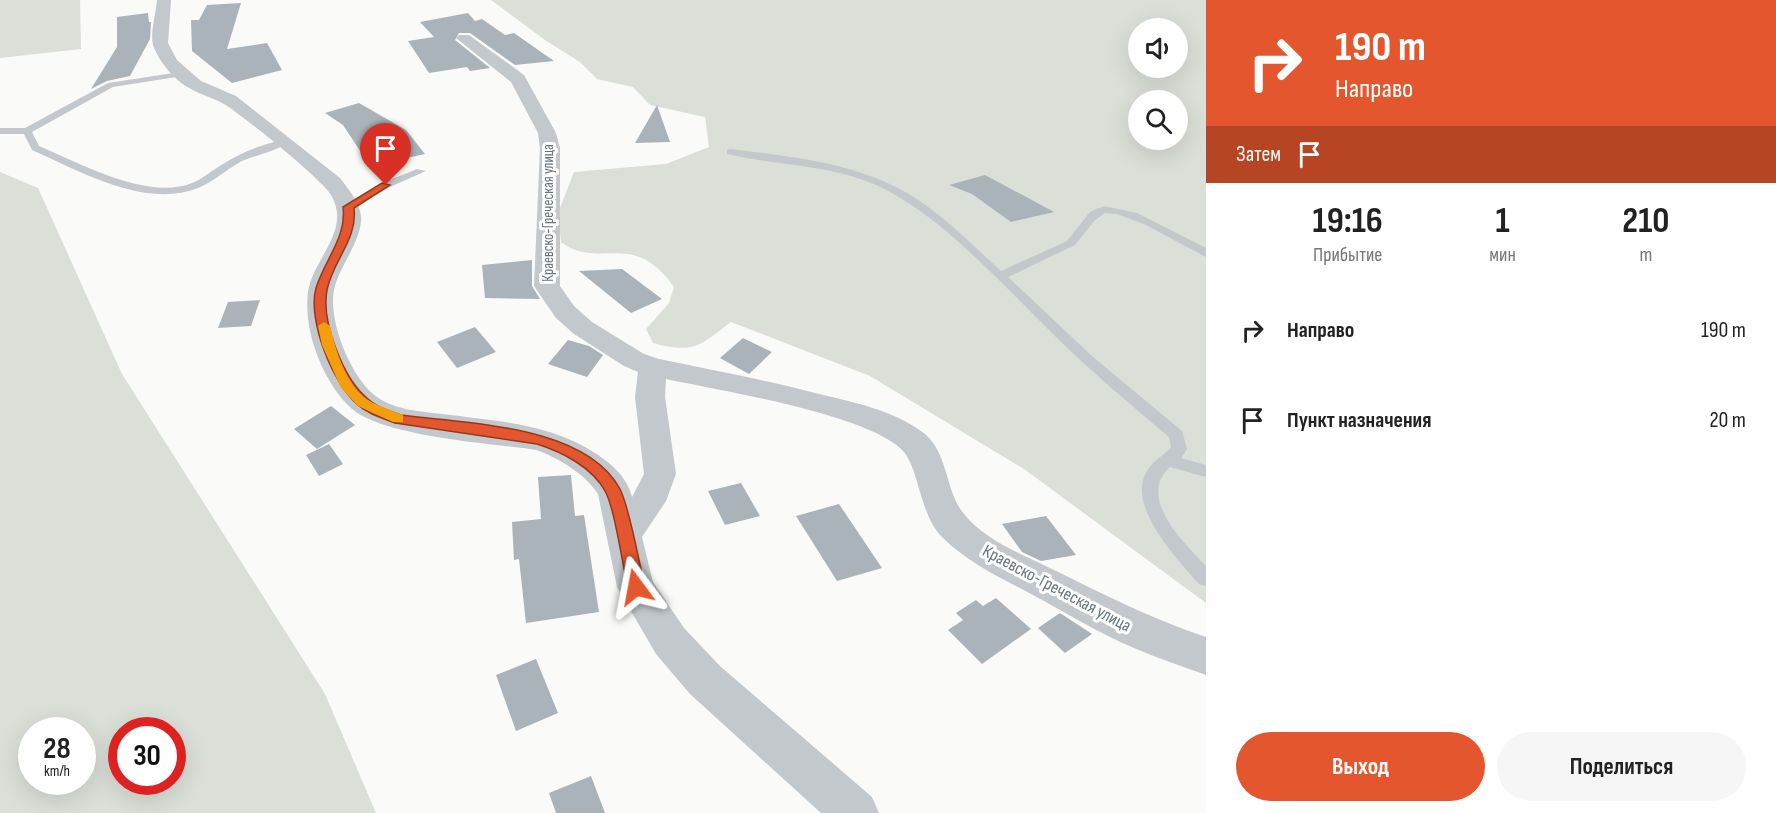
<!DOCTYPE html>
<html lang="ru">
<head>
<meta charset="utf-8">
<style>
	:root { --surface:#fff; --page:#f6f6f6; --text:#222; --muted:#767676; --accent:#e4572e }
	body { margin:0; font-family:"Sofia Sans Condensed",sans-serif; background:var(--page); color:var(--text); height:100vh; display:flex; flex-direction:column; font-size:22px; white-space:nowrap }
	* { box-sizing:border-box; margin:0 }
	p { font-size:20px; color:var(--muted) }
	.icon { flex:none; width:33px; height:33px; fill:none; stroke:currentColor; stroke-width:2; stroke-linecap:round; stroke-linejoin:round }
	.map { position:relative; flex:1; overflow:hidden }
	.panel { display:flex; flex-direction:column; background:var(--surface); width:570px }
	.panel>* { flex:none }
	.banner { background:#e4572e; color:#fff; overflow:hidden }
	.controls { position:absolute; left:1128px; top:18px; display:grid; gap:12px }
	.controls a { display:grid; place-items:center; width:60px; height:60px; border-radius:50%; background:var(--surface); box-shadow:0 6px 24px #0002; font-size:30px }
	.speed { position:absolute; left:18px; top:717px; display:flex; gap:12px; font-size:30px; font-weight:700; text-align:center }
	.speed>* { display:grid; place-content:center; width:78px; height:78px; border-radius:50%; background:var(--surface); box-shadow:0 6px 24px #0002; line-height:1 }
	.speed small { font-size:15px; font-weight:400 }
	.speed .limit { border:9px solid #d22; background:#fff; color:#111 }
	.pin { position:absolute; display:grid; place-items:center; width:51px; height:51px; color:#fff; margin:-62px -26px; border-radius:50% 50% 50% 0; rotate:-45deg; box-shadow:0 0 6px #0007 }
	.pin .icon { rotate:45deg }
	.me { position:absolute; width:66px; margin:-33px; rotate:347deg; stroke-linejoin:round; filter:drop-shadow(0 0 4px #0008) }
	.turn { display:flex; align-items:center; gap:21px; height:126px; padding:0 30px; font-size:27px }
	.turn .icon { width:78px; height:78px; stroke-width:2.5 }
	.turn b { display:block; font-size:42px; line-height:51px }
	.then { display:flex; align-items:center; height:57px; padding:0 30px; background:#0003; gap:12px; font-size:22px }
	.eta { display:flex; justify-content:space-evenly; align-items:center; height:102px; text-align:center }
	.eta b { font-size:36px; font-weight:700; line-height:42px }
	.button { display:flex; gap:12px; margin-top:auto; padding:12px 30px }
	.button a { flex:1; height:69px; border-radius:36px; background:var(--accent); color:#fff; font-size:24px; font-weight:700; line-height:69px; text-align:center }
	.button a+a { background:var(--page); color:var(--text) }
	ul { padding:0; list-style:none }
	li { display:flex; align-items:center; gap:18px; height:90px; padding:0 30px }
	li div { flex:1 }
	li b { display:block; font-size:22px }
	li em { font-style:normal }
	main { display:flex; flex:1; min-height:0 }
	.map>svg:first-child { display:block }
	.green { fill:#dadfd7; fill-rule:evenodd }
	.building { fill:#aab3b9 }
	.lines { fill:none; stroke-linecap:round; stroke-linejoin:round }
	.service { fill:#c3c8cc; fill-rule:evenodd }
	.minor { fill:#c3c8cc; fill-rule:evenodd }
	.route { fill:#e4572e; stroke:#94391e; stroke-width:1.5 }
	.slow { fill:#f59e0b }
	.labels { text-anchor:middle; stroke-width:6; stroke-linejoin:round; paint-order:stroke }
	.far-street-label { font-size:15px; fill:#657683; stroke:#fff }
	.street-label { font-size:18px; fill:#657683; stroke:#fff }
</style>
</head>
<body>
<main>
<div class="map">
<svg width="1206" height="813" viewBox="0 0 1206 813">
	<rect width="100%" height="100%" fill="#fafaf8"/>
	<path class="green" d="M0,0H80L81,49L0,58Z
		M491,0H1206V603L1024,469L870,376L731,322C699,346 695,354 653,343L646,329L669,303L674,287C633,228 599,271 561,242L558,213L574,172L666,164L709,147L705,117L650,105L633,87L597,79L580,62L545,40ZM1138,28H1178V68H1138ZM1138,100H1178V140H1138Z
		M0,172L38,188L122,374L325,694L376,813H0ZM32,730H82V782H32ZM122,730H172V782H122Z"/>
	<path class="building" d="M241,3L227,49L267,43L282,70L232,83L192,51L191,20H199L207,5Z
		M148,13L149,22H151L150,39L130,76L107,81L91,89L117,47V17Z
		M468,13L475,21L482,19L505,35L514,33L554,61L515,65L470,33H459L455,40L490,68L470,71L467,67L429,73L408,41L434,37L420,22Z
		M359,103L406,130L425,154L370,166L343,125L325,113Z
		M657,105L670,142L635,143Z
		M985,175L1054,212L1011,222L972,194L949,185Z
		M532,260V286L540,299L485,298L482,265Z
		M622,269L662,299L631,313L579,271Z
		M260,300L251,326L218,328L228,302Z
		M475,327L496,352L457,368L437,342Z
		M743,338L772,352L749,374L720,358Z
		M568,340L589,346L603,355L587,377L548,364Z
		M331,406L355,425L317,449L294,429Z
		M329,444L343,464L319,476L306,455Z
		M571,475L575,516L584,515L599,612L526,623L519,559L514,560L512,522L541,519L538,477Z
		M741,483L760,516L725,525L708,491Z
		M839,504L882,568L837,581L796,516Z
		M1046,516L1076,555L1041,561L1022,552L1002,524Z
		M996,598L1031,629L982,664L948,630L963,620L956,613L976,600L983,606Z
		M1060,613L1092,634L1065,653L1038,628Z
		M536,659L558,713L516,731L496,675Z
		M591,776L605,813H556L549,793Z"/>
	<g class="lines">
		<path class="service" d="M180,72H183V76L113,87L32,132L39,146C79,163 148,201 192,183C203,179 212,170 223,164C241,152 261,145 282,140L287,143C275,152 255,155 240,162C226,170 213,182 198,188C144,209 80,171 32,150L24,134H0V128H25L108,83Z
			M730,149C785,156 843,161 894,186C935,206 968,241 1001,271L1067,241L1090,212L1104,206L1137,213L1206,248V257L1146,225L1117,214L1105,213L1095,220L1075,245L1008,277L1093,357L1182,431L1187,449L1181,458L1206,465V477L1170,467C1136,497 1184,543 1206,566V586L1199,584C1178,560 1129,509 1145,475C1150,463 1162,456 1171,448L1169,437C1131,405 1093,373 1057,338C1004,287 937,209 869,182C823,164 774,165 727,154V150Z
			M417,169L426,171L390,187L352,209L343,207L382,183Z"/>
		<path class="minor" d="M157,0H171L168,43L177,60L201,81L236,96L340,178C349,190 363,206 361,222C358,246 339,267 334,290C328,321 350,374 373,394C392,410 418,411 442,414C495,421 549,423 595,453C612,464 627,477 632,497L644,474L635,397L638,372L624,366L574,334L556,318L534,286L540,148L538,133L511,82L456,38L459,35H469L524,75L556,133L560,148V286L574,306L592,322L644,354L659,359C712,370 766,380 819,394C853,402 892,410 921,431C949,450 944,490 964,514C986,541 1022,554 1052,569C1103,594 1152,619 1206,637V675C1182,666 1157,658 1134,648C1099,633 1066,613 1033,595C1001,578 968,563 942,537C918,513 920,465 900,448C860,413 722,391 666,379L665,397L676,474L666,501L642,537L653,582L684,628L720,666L872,797L879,813H821L690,694L656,654L617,587L598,494C585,474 559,458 536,450C491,443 383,437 351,408C323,382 303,331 308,292C313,258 352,231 331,195C323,180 242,115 224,104C214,98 201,95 191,89C175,81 159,62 153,45C150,33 156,13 157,0Z"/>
	</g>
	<path class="route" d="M382,183L390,185L354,208C358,239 333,260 327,290C321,321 343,379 368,399C377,407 389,411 401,415C466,424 585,424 620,489C630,509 639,563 645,587L642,592L636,595L630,592L628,587C622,564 615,509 605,491C592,467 562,452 537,444L395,423C382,418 368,414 358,405C333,384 307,320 316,288C325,259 347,237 343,207Z"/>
	<path class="slow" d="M324,322L330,326C336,351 346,385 368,400C378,406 392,410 403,415V422H393L358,406L341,388L322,345L318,326Z"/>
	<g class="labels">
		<g class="far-street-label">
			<text transform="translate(548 213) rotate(-90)" y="5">Краевско-Греческая улица</text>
		</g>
		<g class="street-label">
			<text transform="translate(1057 588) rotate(28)" y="6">Краевско-Греческая улица</text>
		</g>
	</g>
</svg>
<div class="controls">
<a><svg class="icon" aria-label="sound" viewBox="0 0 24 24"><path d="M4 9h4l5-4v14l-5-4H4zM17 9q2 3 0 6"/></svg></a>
<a><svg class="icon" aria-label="search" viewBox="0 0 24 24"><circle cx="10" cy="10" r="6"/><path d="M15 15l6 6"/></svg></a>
</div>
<div class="speed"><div>28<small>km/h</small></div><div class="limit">30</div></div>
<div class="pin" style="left:386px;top:185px;background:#d93025"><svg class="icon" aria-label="arrive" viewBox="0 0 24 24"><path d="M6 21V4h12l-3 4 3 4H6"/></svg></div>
<svg class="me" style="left:636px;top:587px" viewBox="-20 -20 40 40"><path d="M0-17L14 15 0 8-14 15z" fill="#e4572e" stroke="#fff" stroke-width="4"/></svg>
</div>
<section class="panel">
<div class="banner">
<div class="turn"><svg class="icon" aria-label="right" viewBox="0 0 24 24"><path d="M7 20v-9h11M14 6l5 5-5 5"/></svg><div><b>190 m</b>Направо</div></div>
<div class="then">Затем<svg class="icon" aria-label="arrive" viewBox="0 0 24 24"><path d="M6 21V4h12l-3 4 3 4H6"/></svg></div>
</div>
<div class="eta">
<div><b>19:16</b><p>Прибытие</p></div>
<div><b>1</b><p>мин</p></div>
<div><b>210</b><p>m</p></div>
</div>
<ul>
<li><svg class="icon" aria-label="right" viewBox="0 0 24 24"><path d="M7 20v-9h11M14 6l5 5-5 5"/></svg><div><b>Направо</b></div><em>190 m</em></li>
<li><svg class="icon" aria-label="arrive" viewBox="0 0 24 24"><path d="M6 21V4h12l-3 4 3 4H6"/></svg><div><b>Пункт назначения</b></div><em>20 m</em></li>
</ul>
<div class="button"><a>Выход</a><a>Поделиться</a></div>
</section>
</main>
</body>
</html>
